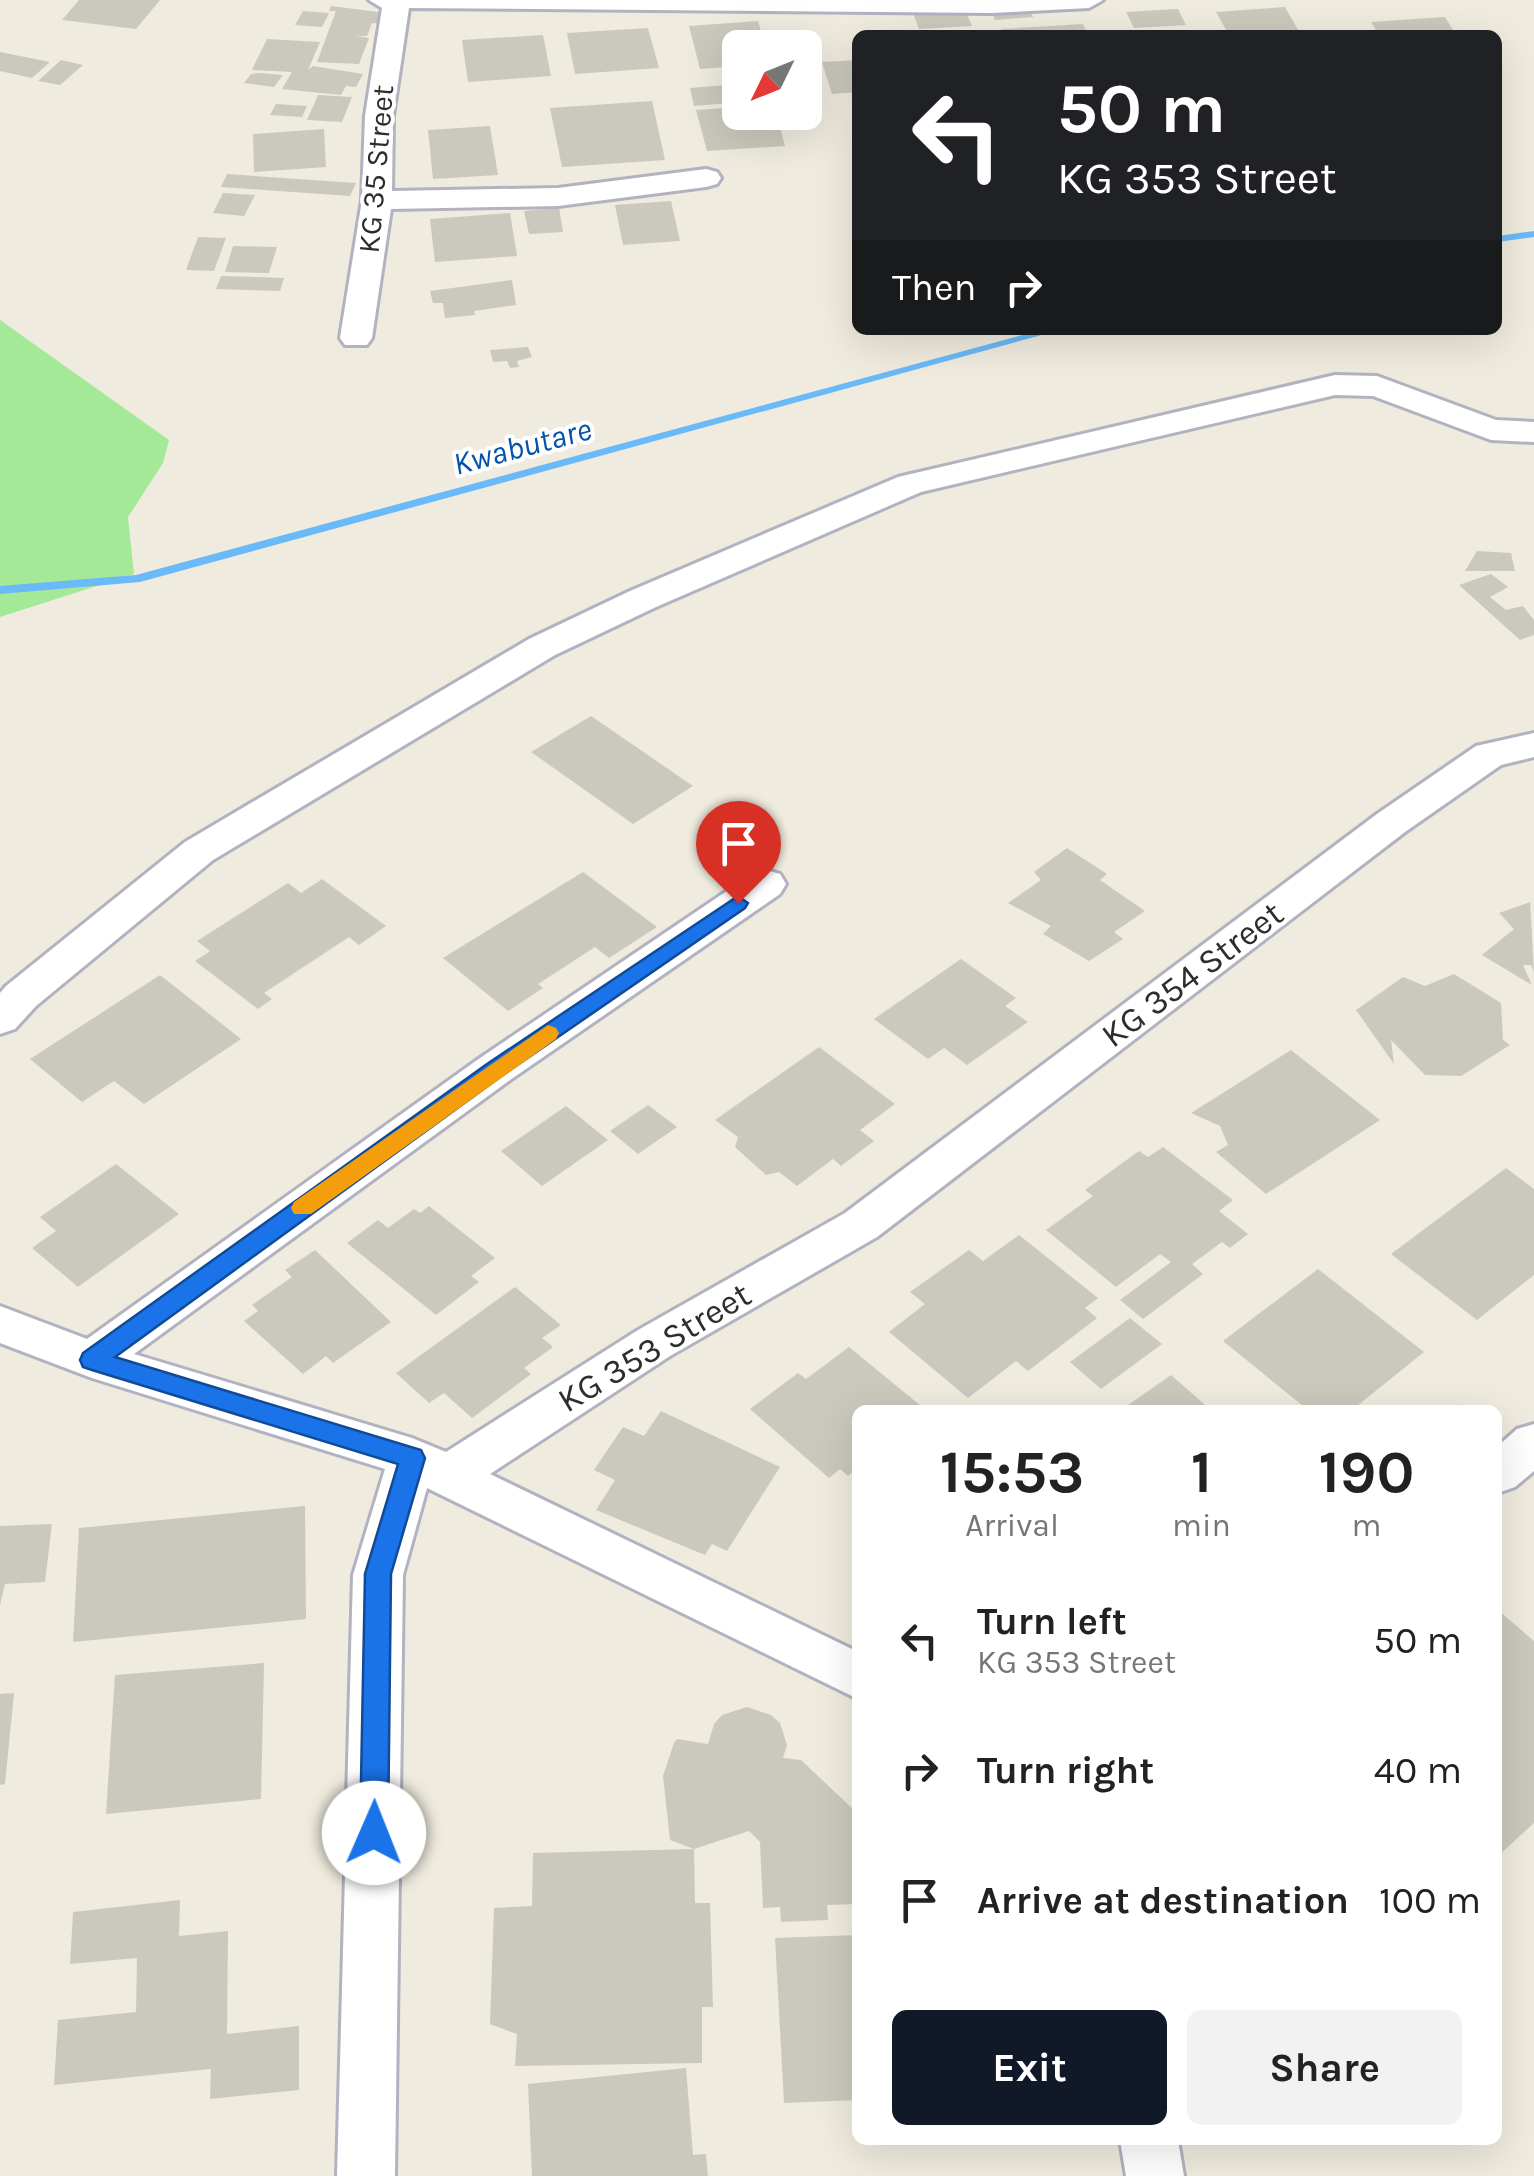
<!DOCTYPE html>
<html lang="en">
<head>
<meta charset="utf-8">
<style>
	:root { --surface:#fff; --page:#f2f2f2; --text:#222; --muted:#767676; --accent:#111827 }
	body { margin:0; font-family:Karla,sans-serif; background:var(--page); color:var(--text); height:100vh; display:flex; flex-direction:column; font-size:38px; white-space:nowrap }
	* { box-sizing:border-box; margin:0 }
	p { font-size:32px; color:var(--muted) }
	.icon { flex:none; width:55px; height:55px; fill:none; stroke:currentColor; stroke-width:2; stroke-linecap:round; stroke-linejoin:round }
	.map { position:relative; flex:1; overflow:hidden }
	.side { position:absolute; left:852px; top:1405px; width:650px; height:740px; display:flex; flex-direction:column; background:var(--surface); border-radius:15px; box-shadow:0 10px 40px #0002 }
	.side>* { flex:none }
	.banner { position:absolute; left:852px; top:30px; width:650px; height:305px; border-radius:15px; box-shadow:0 10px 40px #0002; background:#202124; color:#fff; overflow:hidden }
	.needle { width:65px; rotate:227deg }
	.controls { position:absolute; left:722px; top:30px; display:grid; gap:20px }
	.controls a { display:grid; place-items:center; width:100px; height:100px; border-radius:15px; background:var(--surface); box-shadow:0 10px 40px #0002; font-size:50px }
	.pin { position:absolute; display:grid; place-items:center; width:85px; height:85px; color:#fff; margin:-102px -42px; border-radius:50% 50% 50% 0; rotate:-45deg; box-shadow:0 0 10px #0007 }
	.pin .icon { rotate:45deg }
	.me { position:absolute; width:110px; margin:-55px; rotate:1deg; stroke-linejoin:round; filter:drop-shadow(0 0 8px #0008) }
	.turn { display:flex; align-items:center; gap:35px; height:210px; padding:0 40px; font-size:45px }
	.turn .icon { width:130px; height:130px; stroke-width:2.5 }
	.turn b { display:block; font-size:70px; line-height:85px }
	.then { display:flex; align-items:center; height:95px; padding:0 40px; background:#0003; gap:20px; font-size:38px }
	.eta { display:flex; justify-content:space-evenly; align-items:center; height:170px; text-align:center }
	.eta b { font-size:60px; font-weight:700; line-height:70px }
	.cta { display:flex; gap:20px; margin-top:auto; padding:20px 40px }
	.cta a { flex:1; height:115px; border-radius:15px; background:var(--accent); color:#fff; font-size:40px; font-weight:700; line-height:115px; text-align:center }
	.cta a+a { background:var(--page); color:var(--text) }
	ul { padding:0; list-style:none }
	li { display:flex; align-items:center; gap:30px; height:130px; padding:0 40px }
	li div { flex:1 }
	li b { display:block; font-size:38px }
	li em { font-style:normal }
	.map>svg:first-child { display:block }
	.green { fill:#a4e997 }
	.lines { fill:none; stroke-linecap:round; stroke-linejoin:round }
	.stream { fill:#6ab9f8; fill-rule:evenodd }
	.building { fill:#cbc9bd }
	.minor-casing { stroke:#b2b2c1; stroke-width:6 }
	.minor { fill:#fff; fill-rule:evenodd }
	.route { fill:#1a73e8; stroke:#114b97; stroke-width:2.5 }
	.slow { fill:#f59e0b }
	.labels { text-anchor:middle; stroke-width:8; stroke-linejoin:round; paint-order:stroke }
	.far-street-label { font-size:30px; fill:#2d2d2d; stroke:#fff }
	.far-water-label { font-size:32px; font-style:italic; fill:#0352ab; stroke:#fff }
	.street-label { font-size:35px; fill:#2d2d2d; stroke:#fff }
</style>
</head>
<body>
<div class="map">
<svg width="1534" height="2176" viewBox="0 0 1534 2176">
	<rect width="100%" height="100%" fill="#efebde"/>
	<path class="green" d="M0,320L169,440L163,463L128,517L134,574L0,617Z"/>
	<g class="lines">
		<path class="stream" d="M1534,231V237L1498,242V236Z
			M1041,330H1060L140,582L0,594V586L136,575Z"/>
	</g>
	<path class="building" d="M79,0H160L136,29L62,20Z
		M331,6L386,13L383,24L372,23L367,36H356L369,38L359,64L317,62L336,11H329Z
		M1285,7L1301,35H1229L1216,12Z
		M1030,9L1033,17L995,20L992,12Z
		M1178,9L1186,25L1134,28L1126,12Z
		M965,10L972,26L919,29L913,13Z
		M303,11L329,13L322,27L295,25Z
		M1445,17L1456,35H1379L1371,22Z
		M758,21L766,48H740V66L700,69L689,26Z
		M1083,24L1088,35H1003L1001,29Z
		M648,28L659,68L575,74L567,33Z
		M543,35L551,76L468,82L462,40Z
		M267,39L320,42L308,70L313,66L363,74L356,87L346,86L341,95L282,89L292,72L252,70Z
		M0,52L50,62L32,78L0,71Z
		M61,60L83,65L60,85L38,81Z
		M858,60V92L832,94L822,62Z
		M259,73L283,75L274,87L244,83L251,74Z
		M740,84V102L694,106L690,88Z
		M318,95L352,97L342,122L307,120Z
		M652,101L665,160L562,167L550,108Z
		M276,104L307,106L302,117L270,115Z
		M740,107V112H776L785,146L707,151L696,110Z
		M490,126L498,175L433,179L428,130Z
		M324,129L326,167L254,172L253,134Z
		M227,174L356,183L350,196L221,187Z
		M223,193L255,195L244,216L213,213Z
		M671,201L680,241L623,245L615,205Z
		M559,208L563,232L529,234L524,211Z
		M510,213L517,256L435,262L430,219Z
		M198,237L226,238L214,271L186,270Z
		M233,246L277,247L269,273L225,272Z
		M221,276L284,278L280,291L216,289Z
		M512,280L516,305L474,311L475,315L445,318L443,303H433L430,291Z
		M528,347L532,357L517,361L519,367L510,368L507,361L493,362L490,350Z
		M1477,551L1511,553L1515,571H1465Z
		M1491,574L1508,587L1490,597L1506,610L1523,606L1534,620V635L1520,640L1459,585Z
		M591,716L693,786L633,824L531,752Z
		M1067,848L1107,874L1100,880L1145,911L1114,932L1123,939L1089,961L1043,934L1051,926L1008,903L1041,880L1034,872Z
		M583,872L657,927L609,958L595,947L538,984L543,988L508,1011L443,958Z
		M322,879L386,926L359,945L349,937L264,993L272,999L258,1009L195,961L210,951L197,941L288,883L301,893Z
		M1530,902L1534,972L1531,965H1523L1532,985L1482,955L1514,929L1499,913Z
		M961,959L1016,998L1005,1006L1028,1022L967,1065L944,1048L928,1059L874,1019Z
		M1454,974L1501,1003L1503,1040L1510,1045L1461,1076L1425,1075L1391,1040L1394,1064L1356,1010L1403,977L1425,986Z
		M160,975L241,1039L144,1104L114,1081L82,1102L30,1059Z
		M819,1047L895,1104L860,1130L874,1141L841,1166L833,1159L797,1186L779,1172L766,1175L735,1147L738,1137L715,1120Z
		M1291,1050L1380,1120L1266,1194L1216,1152L1228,1145L1220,1126L1191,1113Z
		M648,1105L677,1127L638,1154L610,1131Z
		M566,1106L608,1140L542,1186L501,1151Z
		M1163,1147L1233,1200L1219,1211L1248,1234L1230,1248L1222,1242L1192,1264L1203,1274L1143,1319L1120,1300L1171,1262L1160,1254L1116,1287L1046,1230L1093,1196L1085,1190L1139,1151L1148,1157Z
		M116,1164L179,1214L78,1287L32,1248L56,1231L40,1217Z
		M1506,1168L1534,1189V1275L1477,1320L1391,1254Z
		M429,1206L495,1258L471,1276L479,1282L436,1315L347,1243L378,1220L388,1228L414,1209L420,1213Z
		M1019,1235L1098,1298L1085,1308L1097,1318L1028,1371L1016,1361L968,1398L889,1332L925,1304L910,1292L969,1250L983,1261Z
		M315,1250L391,1322L333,1363L326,1356L303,1374L244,1321L258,1311L252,1305L292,1277L285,1270Z
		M1318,1269L1424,1352L1352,1410H1308L1223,1341Z
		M515,1287L561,1325L542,1338L553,1347L524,1368L531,1374L472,1418L444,1393L429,1403L396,1373Z
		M1130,1318L1162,1344L1101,1389L1070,1362Z
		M849,1347L921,1406L916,1410H858V1468L848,1476L840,1469L829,1478L750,1409L798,1373L806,1379Z
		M1171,1375L1211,1410H1121Z
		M661,1411L780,1467L727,1551L712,1544L705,1555L596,1510L615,1480L594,1470L623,1427L644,1436Z
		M305,1506L306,1619L73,1642L79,1528Z
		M52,1524L45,1582L5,1584L0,1605V1526Z
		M1498,1610L1534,1641V1823L1498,1856Z
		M264,1663L261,1799L106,1814L115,1675Z
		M14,1693L5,1784L0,1785V1694Z
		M747,1707L771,1715L780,1723L787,1745L783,1758L801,1760L855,1811L858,1904L827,1905L828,1920L781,1922L780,1907L763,1908L760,1842L749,1831L694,1849L670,1840L663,1776L674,1743L677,1739L708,1744L714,1724L722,1715Z
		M694,1849L695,1903H710L713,2007H702V2063L515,2066L517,2034L490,2024L494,1908L532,1906L533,1853Z
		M180,1900L179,1936L228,1931L227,2034L299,2026V2090L210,2099L211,2069L54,2085L58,2020L136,2012L137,1958L70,1964L73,1912Z
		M858,1935V2100L784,2103L775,1938Z
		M686,2068L693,2155L706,2154L708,2176H532L528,2084Z"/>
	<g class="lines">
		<defs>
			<path id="minor" d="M369,0H1103L1089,8L992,13L409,8L393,116L392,191L558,188L706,169L717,172L721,178L717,184L706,187L558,206L391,209L372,338L367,345H345L340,338L362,200L365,116L382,8Z
				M1335,375L1377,376L1496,420L1534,422V442L1491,440L1373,396L1335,395L921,492L656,607L555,655L213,860L36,1006L15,1029L0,1034V993L6,986L185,842L529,639L630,591L898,477Z
				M1534,733V757L1501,765L1405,832L877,1237L670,1356L490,1474L858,1652V1699L427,1488L403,1575L395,2176H337L353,1575L385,1469L92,1378L0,1343V1306L87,1339L480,1058L752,874L766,870L780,874L786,884L780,894L510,1080L134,1354L412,1438L446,1452L638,1330L845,1213L1377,814L1476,746Z
				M1534,1424V1471L1515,1487L1498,1493V1446L1517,1429Z
				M1120,2140H1178L1184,2176H1126Z"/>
		</defs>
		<use href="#minor" class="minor-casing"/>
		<use href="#minor" class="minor"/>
	</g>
	<path class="route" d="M738,896L748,903L745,908L503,1075L115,1357L421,1450L425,1458L391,1574L388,1833L384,1842L374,1846L364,1842L360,1833L365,1574L398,1464L92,1370L83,1367L80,1360L83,1353L487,1064Z"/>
	<path class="slow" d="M548,1025L556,1028L559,1033L556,1039L311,1214H294L291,1208L294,1202Z"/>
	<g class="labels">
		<g class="far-street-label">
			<text transform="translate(376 169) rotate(-85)" y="10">KG 35 Street</text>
		</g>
		<g class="far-water-label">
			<text transform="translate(522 446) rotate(-15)" y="11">Kwabutare</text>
		</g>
		<g class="street-label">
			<text transform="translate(1192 974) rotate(-37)" y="12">KG 354 Street</text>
			<text transform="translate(654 1347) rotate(-31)" y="12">KG 353 Street</text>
		</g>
	</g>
</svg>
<div class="controls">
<a><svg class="needle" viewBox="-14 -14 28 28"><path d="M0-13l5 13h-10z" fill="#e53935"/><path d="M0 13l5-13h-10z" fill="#767676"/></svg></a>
</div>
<div class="pin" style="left:738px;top:903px;background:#d93025"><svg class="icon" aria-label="arrive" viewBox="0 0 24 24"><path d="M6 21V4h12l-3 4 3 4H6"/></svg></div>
<svg class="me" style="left:374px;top:1833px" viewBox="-20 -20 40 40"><circle r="19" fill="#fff"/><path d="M0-13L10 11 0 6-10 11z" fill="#1a73e8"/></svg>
<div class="banner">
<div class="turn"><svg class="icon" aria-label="left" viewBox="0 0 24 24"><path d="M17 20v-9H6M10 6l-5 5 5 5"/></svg><div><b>50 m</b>KG 353 Street</div></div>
<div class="then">Then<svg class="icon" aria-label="right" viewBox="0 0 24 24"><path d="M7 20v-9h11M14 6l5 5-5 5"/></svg></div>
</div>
<section class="side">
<div class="eta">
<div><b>15:53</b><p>Arrival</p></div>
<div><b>1</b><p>min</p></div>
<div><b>190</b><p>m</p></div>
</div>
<ul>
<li><svg class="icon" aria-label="left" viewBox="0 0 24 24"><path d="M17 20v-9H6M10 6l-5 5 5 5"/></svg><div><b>Turn left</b><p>KG 353 Street</p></div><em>50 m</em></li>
<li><svg class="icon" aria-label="right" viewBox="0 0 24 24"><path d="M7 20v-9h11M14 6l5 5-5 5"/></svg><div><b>Turn right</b></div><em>40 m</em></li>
<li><svg class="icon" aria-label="arrive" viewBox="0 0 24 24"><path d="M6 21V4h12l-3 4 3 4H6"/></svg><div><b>Arrive at destination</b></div><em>100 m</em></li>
</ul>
<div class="cta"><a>Exit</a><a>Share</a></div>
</section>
</div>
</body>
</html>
